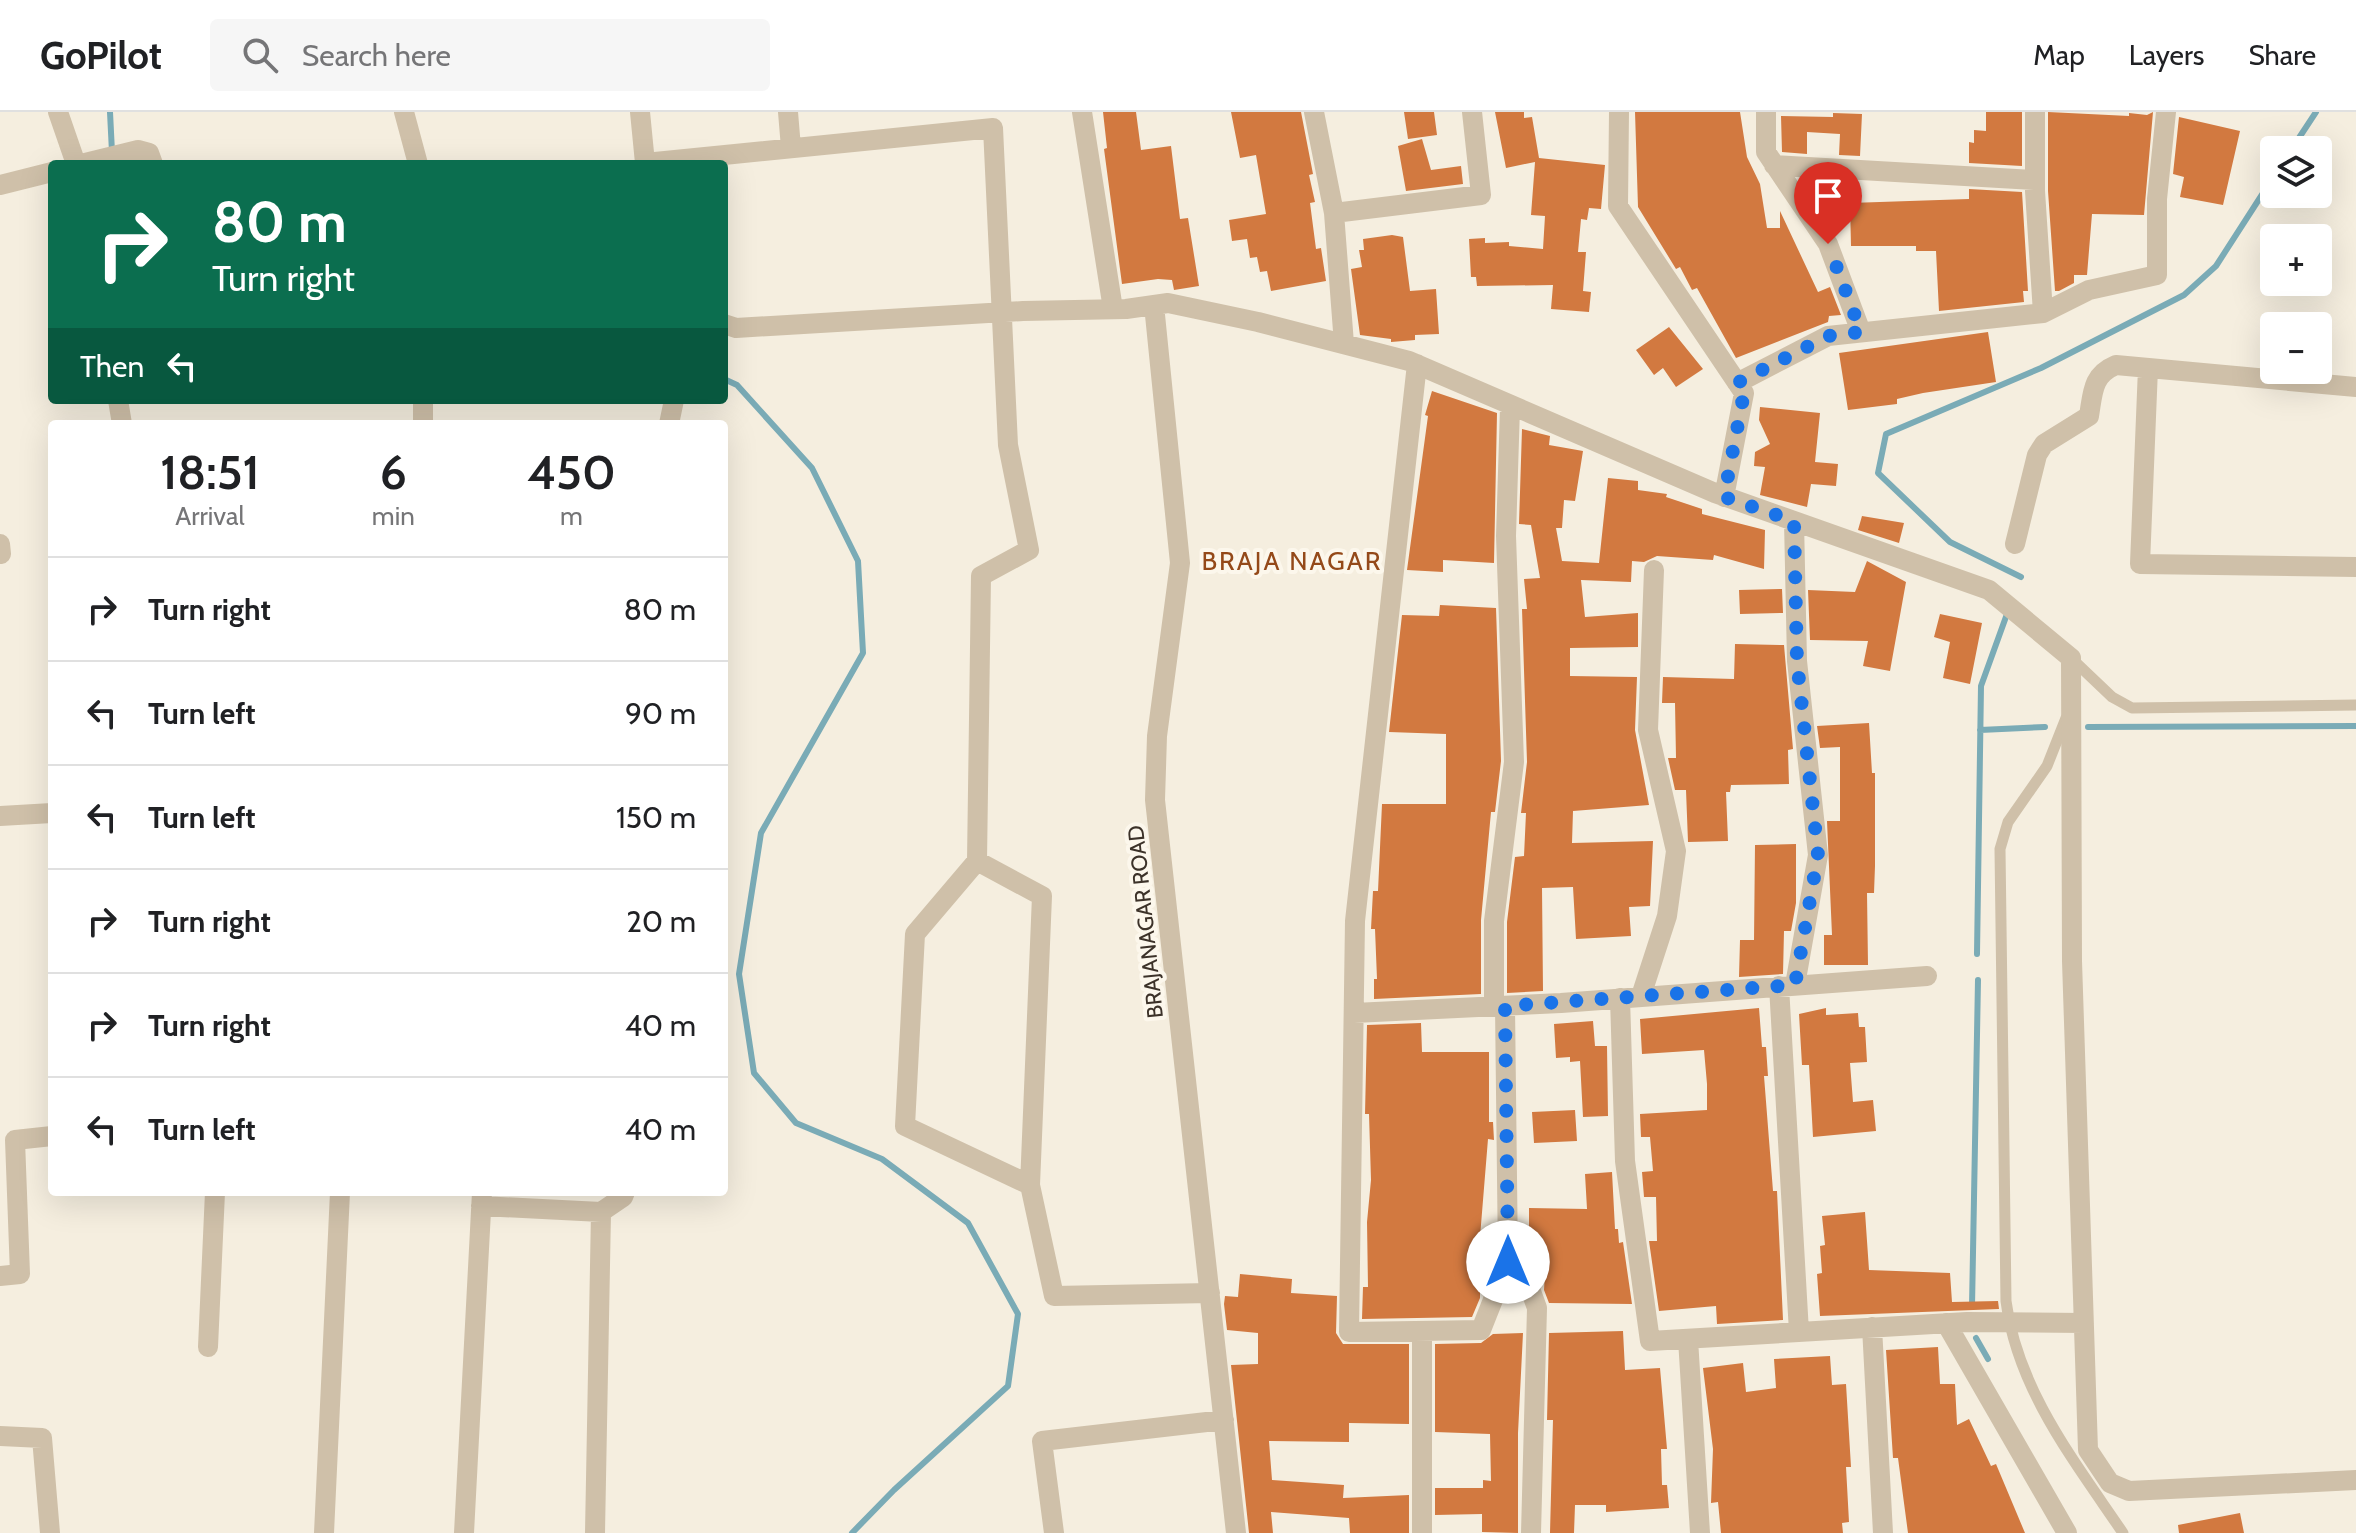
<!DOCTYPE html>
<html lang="en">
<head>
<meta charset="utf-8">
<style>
	:root { --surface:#fff; --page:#f6f6f6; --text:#202124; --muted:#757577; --line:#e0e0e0 }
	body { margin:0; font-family:Cabin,sans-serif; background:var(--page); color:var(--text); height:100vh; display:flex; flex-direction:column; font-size:30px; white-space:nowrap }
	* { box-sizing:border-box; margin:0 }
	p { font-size:26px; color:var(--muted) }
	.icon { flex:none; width:44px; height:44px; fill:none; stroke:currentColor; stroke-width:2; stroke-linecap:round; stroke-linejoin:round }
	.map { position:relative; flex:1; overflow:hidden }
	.drawer { position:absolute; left:48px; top:308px; width:680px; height:776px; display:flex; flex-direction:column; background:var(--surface); border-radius:8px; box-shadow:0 8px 32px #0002 }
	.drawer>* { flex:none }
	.guide { position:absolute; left:48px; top:48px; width:680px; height:244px; border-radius:8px; box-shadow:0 8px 32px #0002; background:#0b6e4f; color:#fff; overflow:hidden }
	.tools { position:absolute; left:2260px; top:24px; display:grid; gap:16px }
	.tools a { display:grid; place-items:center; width:72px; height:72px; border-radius:8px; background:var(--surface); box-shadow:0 8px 32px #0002; font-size:40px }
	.pin { position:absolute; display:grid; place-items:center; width:68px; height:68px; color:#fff; margin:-82px -34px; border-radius:50% 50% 50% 0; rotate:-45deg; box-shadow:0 0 8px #0007 }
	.pin .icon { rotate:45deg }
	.me { position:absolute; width:88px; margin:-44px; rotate:0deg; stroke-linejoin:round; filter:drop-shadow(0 0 6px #0008) }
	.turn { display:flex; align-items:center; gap:28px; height:168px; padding:0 32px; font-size:36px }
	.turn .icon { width:104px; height:104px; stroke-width:2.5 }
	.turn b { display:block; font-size:56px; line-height:68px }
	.then { display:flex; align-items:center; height:76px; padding:0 32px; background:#0003; gap:16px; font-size:30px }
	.eta { display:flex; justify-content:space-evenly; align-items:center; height:136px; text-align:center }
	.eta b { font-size:48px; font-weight:600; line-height:56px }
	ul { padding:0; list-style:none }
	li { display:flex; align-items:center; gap:24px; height:104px; padding:0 32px; border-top:2px solid var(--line) }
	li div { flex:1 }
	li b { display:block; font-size:30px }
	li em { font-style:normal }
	header { display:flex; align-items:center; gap:48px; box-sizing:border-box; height:112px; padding:0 40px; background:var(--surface); border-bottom:2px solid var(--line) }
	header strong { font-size:38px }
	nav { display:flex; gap:44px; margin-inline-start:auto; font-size:28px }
	.search { width:560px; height:72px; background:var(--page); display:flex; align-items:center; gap:20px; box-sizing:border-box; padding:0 28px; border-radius:8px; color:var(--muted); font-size:30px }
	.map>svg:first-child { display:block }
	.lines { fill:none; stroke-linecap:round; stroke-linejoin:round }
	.stream { stroke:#7aabb6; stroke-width:6 }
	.building { fill:#d27940 }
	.service { stroke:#cfc0a9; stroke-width:11 }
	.minor { stroke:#cfc0a9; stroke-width:20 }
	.route { stroke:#1a73e8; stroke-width:14; stroke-dasharray:0 25.2 }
	.labels { text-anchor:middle; stroke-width:8; stroke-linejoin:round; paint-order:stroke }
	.street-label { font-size:22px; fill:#3c3229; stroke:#fcf7ec }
	.quarter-label { font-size:26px; letter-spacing:2px; fill:#944919; stroke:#fcf7ec }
</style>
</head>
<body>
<header>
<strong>GoPilot</strong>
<div class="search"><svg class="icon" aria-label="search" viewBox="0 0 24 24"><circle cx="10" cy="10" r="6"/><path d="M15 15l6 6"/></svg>Search here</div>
<nav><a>Map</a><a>Layers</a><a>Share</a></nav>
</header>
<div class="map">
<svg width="2356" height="1421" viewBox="0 0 2356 1421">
	<rect width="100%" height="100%" fill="#f5eedf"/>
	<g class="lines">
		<path class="stream" d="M110,0L112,40
			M2291,38L2316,0
			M724,267L737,273L812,356L858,449L863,541L761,721L739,862L754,961L796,1011L882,1047L968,1111L1018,1202L1008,1274L894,1378L852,1421
			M2021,465L1950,430L1878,361L1886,322L2041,256L2184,183L2216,154L2274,64
			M2088,615L2356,614
			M1980,618L2045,615
			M1977,842L1981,574L2007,502
			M1972,1195L1978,868
			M1976,1226L1988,1247"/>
	</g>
	<path class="building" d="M1103,0H1136L1141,38L1171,34L1180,107L1188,106L1199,174L1174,178L1172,168L1158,167L1122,172L1104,37L1107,36Z
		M1231,0H1301L1313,62L1309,63L1315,90L1310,91L1316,137L1321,136L1326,169L1271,179L1267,159L1260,160L1257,145L1250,146L1247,127L1232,129L1229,108L1266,102L1256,43L1240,46Z
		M1404,0H1434L1437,23L1408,27Z
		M1495,0H1524V6L1532,5L1539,46L1605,53L1601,97L1589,96L1587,108L1581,107L1578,140H1586L1583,179L1591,180L1589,200L1551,197L1553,173L1477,174L1476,165H1471L1469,127L1485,126V131L1509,130V134L1543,137L1545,104L1531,103L1535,50L1506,56Z
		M1635,0H1740L1747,45L1760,72L1767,116H1780V99L1818,180L1830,175L1841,203L1829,204L1828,210L1736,246L1697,176L1692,178L1680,155L1676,157L1638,95Z
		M1986,0H2022V54L1969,51V30L1974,31V18L1986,19Z
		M2048,0L2129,4V1L2147,3L2153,0L2144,103L2092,102L2087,163H2074V171L2059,179H2055L2048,79Z
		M1833,1L1862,2L1860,44L1839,43L1840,22L1807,20V42L1782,40L1781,4L1833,5Z
		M2179,5L2240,19L2223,93L2180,85L2184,65L2173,62Z
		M1422,27L1431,58L1461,54L1463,72L1406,79L1398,34Z
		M1969,77L2022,80L2028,179H2023L2024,190L1939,199L1936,139H1916V134H1851L1850,91L1969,87Z
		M1392,123L1403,125L1410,179L1436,177L1439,222L1415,223V228L1391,230V227L1360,223L1351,157L1362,155L1359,138H1364L1363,127Z
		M1669,215L1703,257L1676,275L1663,256L1654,263L1636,238Z
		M1988,220L1996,270L1923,281L1897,287V292L1848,298L1839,241Z
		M1432,279L1497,301L1494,451L1443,448V460L1407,458L1428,304L1425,303Z
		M1760,295L1820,301L1815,350L1838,352L1836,374L1811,372L1807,395L1760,383L1765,355L1754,354L1755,340L1770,332L1759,308Z
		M1522,317L1550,324L1549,333L1583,339L1575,389L1564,388L1562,416H1556L1562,449L1599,451L1608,366L1638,369V378L1667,382L1666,385L1702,397V402L1765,418L1764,457L1714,443L1713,448L1657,444L1644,450L1632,449L1631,470L1581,468L1585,505L1638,501V535L1570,536V564L1637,565L1635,618L1649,693L1573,699L1572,731L1653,729L1650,794L1629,795L1631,824L1576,827L1573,775L1542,776L1543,879L1507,881V810L1515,745L1524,744L1526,701H1521L1527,650L1522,497H1527L1524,467L1540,466L1531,413L1519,412Z
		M1862,404L1904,411L1899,431L1858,418Z
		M1867,449L1906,470L1890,559L1863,554L1868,529L1810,528L1808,478L1855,480Z
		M1782,477L1783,501L1740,502L1739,478Z
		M1440,493L1496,496L1501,649L1495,700H1491L1481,808V882L1374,887V867H1377L1375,817H1371L1373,779H1378L1382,692H1446V622L1389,620L1402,503L1439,504Z
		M1940,502L1982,511L1970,572L1943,566L1950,530L1934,525Z
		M1735,532L1784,533L1793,637L1788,638L1789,672L1731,673L1730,680H1726L1728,729L1688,730L1686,678H1675L1668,646H1676L1675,591H1662L1663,565L1734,567Z
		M1869,611L1872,661H1875V754L1874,781H1867L1868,853H1824V823H1832L1827,709H1840V635L1820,636L1817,614Z
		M1796,732V791L1791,819H1784L1783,862L1739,865L1740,828H1754L1755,733Z
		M1759,896L1762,935H1766L1768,964H1764L1773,1079H1777L1783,1208L1717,1212L1716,1194L1659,1199L1649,1129H1657L1656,1085H1644L1642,1060L1653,1059L1650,1025H1641L1640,1002L1707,998V972L1704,938L1642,942L1640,907Z
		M1826,896V903L1858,901L1859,915H1865L1867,950L1850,951L1853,990L1873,988L1876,1019L1813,1025L1809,953H1802L1799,902Z
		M1593,909L1595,934H1607L1608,1004L1583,1005L1580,949L1570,950V945L1556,946L1554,912Z
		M1421,911L1422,940H1489V1010H1493L1494,1028L1488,1027L1480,1125L1490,1126L1487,1152L1480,1151V1186L1472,1205L1362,1207L1363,1175H1368L1367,1110L1371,1068L1369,1002H1365L1367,913Z
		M1575,998L1577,1029L1534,1031L1532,1000Z
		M1612,1060L1615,1117H1618L1619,1131L1623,1130L1632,1192L1549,1191L1544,1178L1545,1161H1535L1529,1154V1096L1587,1097L1585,1062Z
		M1865,1100L1869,1158L1950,1161L1952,1190L1998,1189L1999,1197L1820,1204L1817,1162L1822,1161L1820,1134L1825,1133L1822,1104Z
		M1240,1162L1292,1167L1291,1181L1337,1184L1336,1221L1343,1232H1409V1312L1349,1311V1330L1269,1329L1272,1368L1344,1373L1343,1386L1409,1383V1421H1350L1349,1406L1271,1400L1273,1421H1249L1231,1253L1258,1252V1221L1227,1218L1224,1192L1225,1184L1238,1185Z
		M1623,1219L1625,1258L1660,1256L1667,1337H1661L1662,1373H1667L1669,1396L1606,1400V1393H1575L1574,1421H1550L1553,1308H1547L1549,1221Z
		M1523,1221L1518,1321V1421L1482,1420V1402L1435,1403V1376H1483V1368L1491,1369L1490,1322L1435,1320V1232L1481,1231L1493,1222Z
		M1938,1235L1940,1272H1955L1957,1313L1969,1307L1991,1354L1996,1352L2025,1421H1908L1898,1346H1893L1886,1238Z
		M1830,1244L1832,1273L1846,1272L1851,1355H1846L1849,1410L1842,1411L1843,1421H1721L1718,1390L1711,1391L1713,1337L1703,1256L1743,1251L1746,1280L1776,1276L1774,1247Z
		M2240,1401L2244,1421H2179L2178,1413Z"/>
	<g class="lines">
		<path class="service" d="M2071,546L2112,585L2132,596L2356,593
			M2066,606L2047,654L2008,710L2000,737L2006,1189C2017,1277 2075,1350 2123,1421"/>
		<path class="minor" d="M58,0L76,52
			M404,0L418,52
			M640,0L645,51L993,16L1008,333L1029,438L981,464L977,749L915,822L905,1014L1030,1073
			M788,0L791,36
			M1082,0L1113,197
			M1314,0L1334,101L1344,232
			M1619,0L1618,94L1744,281L1724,385
			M1766,0V40L1828,132L1861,220
			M2035,0V79L2043,201
			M81,52L138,38L149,41L153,52
			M1774,53L2034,68
			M0,73L52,60
			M1334,101L1481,83L1472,0
			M1154,193L1180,451L1157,624L1155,688L1236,1421
			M724,212L736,216L1023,199L1126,197L1168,191L1258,210L1409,249L1715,381L1989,478L2071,546L2072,849L2088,1338L2110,1371L2129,1379L2356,1368
			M1417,252L1355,809L1349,1220L1481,1218L1508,1150L1505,894
			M2148,256L2140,452L2356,455
			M1737,271L1828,224L2043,201L2089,178L2157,163V87L2166,0
			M118,288L122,312
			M423,312V288
			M669,312L674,288
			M1794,409L1797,549L1818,743L1795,873
			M0,432L1,442
			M2015,432L2037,343L2044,332L2089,304C2093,280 2092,263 2116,253L2356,275
			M0,704L52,701
			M977,749L1042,784L1030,1073L1054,1184L1210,1181
			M1779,874L1799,1220
			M1641,884L1667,804L1676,739L1648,618L1654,458
			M1620,886L1625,1049L1650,1229L1967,1210L2084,1211
			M1494,894V809L1514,650L1506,424L1510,295
			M1354,901L1561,891L1927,864
			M481,1094L601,1100L623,1085L625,1080
			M1508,1150L1529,1174L1537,1196L1531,1421
			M0,1164L20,1162L15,1028L52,1024
			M1946,1211L2067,1421
			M1872,1215L1883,1421
			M1688,1227L1700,1421
			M208,1235L215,1080
			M0,1324L42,1326L50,1421
			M324,1421L340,1080
			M464,1421L482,1080
			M595,1421L601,1100
			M1054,1421L1042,1329L1224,1308
			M1422,1421V1219"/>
	</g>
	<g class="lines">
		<path class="route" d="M1508,1150L1505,894L1795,873L1818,743L1797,549L1794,409L1724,385L1744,281L1737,271L1828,224L1861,220L1828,132"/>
	</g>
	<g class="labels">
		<g class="street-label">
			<text transform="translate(1145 810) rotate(-96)" y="8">BRAJANAGAR ROAD</text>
		</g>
		<g class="quarter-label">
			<text x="1292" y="458">BRAJA NAGAR</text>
		</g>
	</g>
</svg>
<div class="tools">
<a><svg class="icon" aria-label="layers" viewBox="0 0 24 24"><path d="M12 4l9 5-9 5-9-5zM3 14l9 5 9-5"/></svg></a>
<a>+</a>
<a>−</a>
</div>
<div class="pin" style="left:1828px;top:132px;background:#d93025"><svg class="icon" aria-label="arrive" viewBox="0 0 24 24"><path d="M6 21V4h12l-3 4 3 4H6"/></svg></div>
<svg class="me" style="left:1508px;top:1150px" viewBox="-20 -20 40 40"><circle r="19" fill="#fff"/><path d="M0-13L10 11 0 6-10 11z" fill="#1a73e8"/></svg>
<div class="guide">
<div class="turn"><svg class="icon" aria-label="right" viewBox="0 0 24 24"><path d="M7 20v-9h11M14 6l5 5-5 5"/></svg><div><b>80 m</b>Turn right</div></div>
<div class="then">Then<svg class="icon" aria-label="left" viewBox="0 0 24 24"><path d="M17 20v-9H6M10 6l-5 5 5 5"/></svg></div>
</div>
<section class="drawer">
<div class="eta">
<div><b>18:51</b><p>Arrival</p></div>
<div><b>6</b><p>min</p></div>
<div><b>450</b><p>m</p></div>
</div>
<ul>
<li><svg class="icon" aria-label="right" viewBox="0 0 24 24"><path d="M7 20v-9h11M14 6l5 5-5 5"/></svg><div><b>Turn right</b></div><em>80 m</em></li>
<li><svg class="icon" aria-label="left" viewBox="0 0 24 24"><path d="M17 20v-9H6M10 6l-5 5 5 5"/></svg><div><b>Turn left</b></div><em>90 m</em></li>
<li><svg class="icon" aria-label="left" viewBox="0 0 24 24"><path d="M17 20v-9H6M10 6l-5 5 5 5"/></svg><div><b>Turn left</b></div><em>150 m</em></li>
<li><svg class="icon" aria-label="right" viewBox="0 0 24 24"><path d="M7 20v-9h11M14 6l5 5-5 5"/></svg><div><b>Turn right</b></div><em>20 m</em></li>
<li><svg class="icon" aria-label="right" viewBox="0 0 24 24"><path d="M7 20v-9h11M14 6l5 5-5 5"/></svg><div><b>Turn right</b></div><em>40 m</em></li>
<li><svg class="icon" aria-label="left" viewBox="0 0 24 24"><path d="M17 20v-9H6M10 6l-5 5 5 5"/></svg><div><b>Turn left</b></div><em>40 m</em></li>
</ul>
</section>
</div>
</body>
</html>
